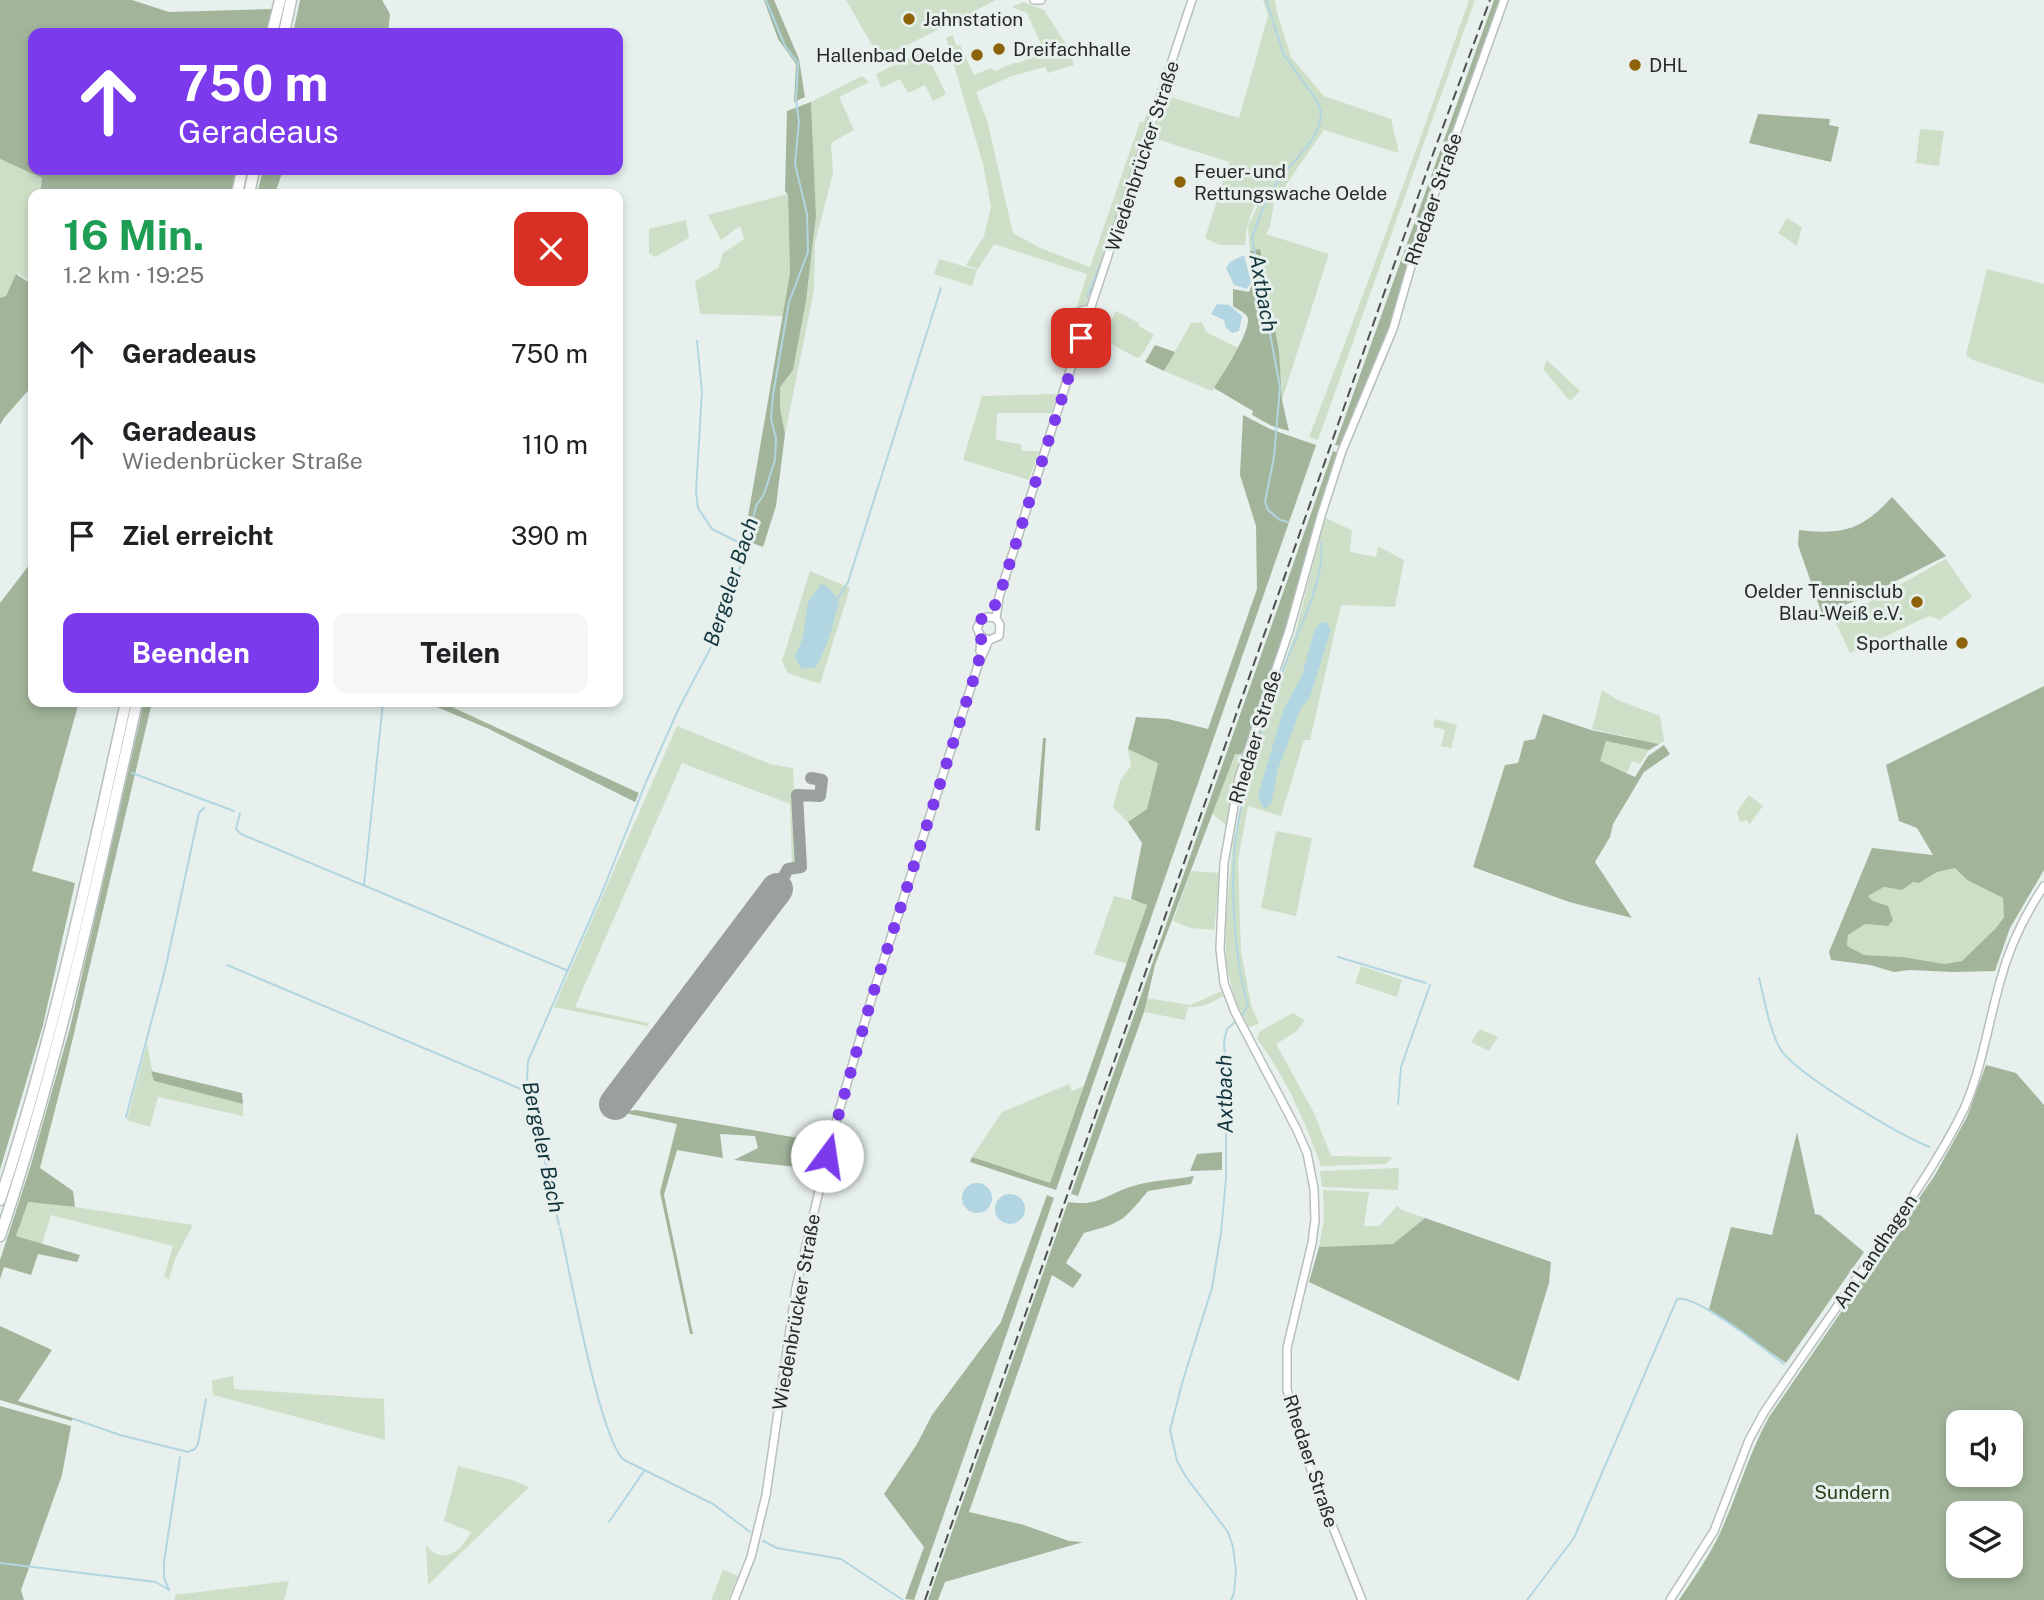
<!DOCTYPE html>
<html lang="de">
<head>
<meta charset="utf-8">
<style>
	:root { --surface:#fff; --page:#f6f6f6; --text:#202124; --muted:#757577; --accent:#7c3aed }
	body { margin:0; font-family:"Public Sans",sans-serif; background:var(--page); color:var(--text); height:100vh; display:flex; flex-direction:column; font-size:26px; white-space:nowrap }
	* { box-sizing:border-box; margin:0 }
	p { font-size:23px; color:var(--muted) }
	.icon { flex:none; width:38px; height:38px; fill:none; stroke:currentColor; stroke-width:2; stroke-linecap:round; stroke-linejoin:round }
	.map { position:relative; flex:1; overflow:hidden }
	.sheet { position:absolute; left:28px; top:189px; width:595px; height:518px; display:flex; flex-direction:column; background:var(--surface); border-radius:14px; box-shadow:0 4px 10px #0003 }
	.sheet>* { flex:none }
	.guide { position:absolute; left:28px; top:28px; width:595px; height:147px; border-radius:14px; box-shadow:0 4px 10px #0003; background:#7c3aed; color:#fff; overflow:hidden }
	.tools { position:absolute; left:1946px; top:1410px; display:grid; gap:14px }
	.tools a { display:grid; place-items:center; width:77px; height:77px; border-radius:14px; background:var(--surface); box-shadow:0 4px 10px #0003; font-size:35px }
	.pin { position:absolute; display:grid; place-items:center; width:60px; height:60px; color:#fff; margin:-30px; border-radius:14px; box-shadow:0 4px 10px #0006 }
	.me { position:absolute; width:77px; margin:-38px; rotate:14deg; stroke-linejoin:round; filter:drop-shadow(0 0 5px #0008) }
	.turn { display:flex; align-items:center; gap:24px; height:147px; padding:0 35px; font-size:32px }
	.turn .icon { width:91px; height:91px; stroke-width:2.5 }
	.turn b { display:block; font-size:49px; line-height:60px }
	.round { display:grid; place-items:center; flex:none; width:74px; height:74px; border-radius:14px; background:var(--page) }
	.overview { display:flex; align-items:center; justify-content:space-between; height:119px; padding:0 35px }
	h1 { font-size:42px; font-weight:700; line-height:52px; color:#1e9e55 }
	.action { display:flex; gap:14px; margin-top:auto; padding:14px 35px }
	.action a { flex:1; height:80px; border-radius:14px; background:var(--accent); color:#fff; font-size:28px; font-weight:700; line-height:80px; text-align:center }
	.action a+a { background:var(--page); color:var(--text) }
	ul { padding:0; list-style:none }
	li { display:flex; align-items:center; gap:21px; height:91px; padding:0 35px }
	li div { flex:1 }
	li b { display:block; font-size:26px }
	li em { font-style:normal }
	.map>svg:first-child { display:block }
	.green { fill:#cedfc7 }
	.forest { fill:#a2b59b; fill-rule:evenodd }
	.water { fill:#b2d6e1 }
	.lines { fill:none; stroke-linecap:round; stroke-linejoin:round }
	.stream { stroke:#b2d6e1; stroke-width:2 }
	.taxiway { stroke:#9aa09e; stroke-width:12 }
	.runway { stroke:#9aa09e; stroke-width:32 }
	.tertiary-casing { stroke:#b7bfbd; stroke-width:10 }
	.motorway-casing { stroke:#b7bfbd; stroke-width:13 }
	.tertiary { stroke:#fff; stroke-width:7 }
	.motorway { stroke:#fff; stroke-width:10 }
	.rail { stroke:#4c514f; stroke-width:2; stroke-dasharray:10 5; stroke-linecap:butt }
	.route { stroke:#7c3aed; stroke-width:12; stroke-dasharray:0 21.6 }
	.poi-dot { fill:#8e6208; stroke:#e7f0ed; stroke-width:2.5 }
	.labels { text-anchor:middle; stroke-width:6; stroke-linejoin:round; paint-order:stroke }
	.poi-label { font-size:19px; fill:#272a29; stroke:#e7f0ed; text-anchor:start }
	.street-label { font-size:19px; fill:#272a29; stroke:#e7f0ed }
	.park-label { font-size:19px; fill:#254019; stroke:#e7f0ed }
	.water-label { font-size:21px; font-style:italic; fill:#12353d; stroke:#e7f0ed }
</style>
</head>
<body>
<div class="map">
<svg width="2044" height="1600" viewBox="0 0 2044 1600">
	<rect width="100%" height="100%" fill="#e7f0ed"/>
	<path class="green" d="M846,0H996L880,59Z
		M1263,0H1275L1277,13L1291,57L1324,96L1391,119L1399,153L1324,130L1274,202L1270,227L1266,234L1329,254L1282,400L1281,378L1259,250L1250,251L1248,226L1268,184C1254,201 1246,223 1245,245H1219L1205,238L1231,157L1229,162L1153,138L1167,96L1239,118L1268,16Z
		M1469,0H1475L1318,440L1309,437C1365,292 1418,147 1469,0Z
		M1023,2L1044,10L1069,49L1074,65L1048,73L1045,67L1012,76L976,92L987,120L1013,233L1040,248L1090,267L1140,122H1144L1148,110L1153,112L1089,303L1072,313L1068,310L1077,306L1087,274L994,244L978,269L966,265L984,236L991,207L983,164L946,38L953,35L956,46L960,45L974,75L991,68L995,71L1014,63H1019L1044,51L1027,13L1012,7Z
		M925,50L946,94L933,101L925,85L908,93L900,79L881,88L876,74Z
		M862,76L869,82L839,97L854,130L831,143L833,173L815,243L814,290L785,434L780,408V386L793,370L806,301L816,216L811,102Z
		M1920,129L1944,131L1939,166L1916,163Z
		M0,159L42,178L40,194H33V283L17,273L6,296L0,298Z
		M788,194L790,273L784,316L700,314L695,281L718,268L723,253L744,239L740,226L721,240L708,215Z
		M1787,218L1802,227L1797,246L1778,233Z
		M686,220L689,238L655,257L649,253V229Z
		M939,259L977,270L972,286L934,274Z
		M1987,269L2044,284V384L1973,360L1966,355Z
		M1116,311L1139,323V326L1154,335L1141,356L1137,358L1115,346L1106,338L1109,325Z
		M1065,318L1068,319L1077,338L1060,394H1057L1051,413H997L996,440L1021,444L1022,451H1039L1029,480L963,460L982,396L1057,394L1073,344L1058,339Z
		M1202,322L1206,332L1238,348L1212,391L1164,371L1191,323Z
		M1547,360L1580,391L1570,401L1543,369Z
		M1325,518L1352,530L1350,552L1376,557L1378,546L1404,560L1395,607L1341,605L1310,740H1304L1281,816L1248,806L1238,861L1241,951L1251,1005L1259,1024L1249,1027L1236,1002L1226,966V916L1233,842L1252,753L1295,634Z
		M1946,559L1972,597L1940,620L1929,616L1850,653L1835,621Z
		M810,571L850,588L820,684L788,673L782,661Z
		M1602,690L1618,700L1660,716L1664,741L1659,744L1592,729Z
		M1435,719L1457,725L1451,748L1441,746L1445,730L1433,727Z
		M677,726L770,764L793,768L797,865H792L790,804L682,763L575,1007L649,1023L647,1026L554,1007Z
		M1607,740L1649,750L1640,764L1632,761L1627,773L1599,761Z
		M1128,749L1158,762L1147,809L1128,822L1113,807L1120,781L1131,766Z
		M1244,750L1227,826L1211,813L1235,754H1241Z
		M1749,795L1763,806L1750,824L1746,820L1740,822L1737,812Z
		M1276,831L1312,838L1296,916L1261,908Z
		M1955,868L1967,880L2003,898L2004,916L1996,928L1962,961L1945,964L1903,957L1864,955L1847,946L1848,935L1865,924L1888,926V906L1873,901L1868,896L1884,887L1902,890L1913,882L1919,883L1937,872Z
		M1191,871L1220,873L1214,930L1191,928L1173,921Z
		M1114,896L1147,904L1127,964L1094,954Z
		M1361,966L1402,980L1397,997L1355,983Z
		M1222,991L1223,996C1211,1003 1202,1008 1188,1007L1185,1020L1144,1012L1146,998L1190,1005Z
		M1293,1013L1305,1020L1297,1031L1276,1044L1314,1113L1331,1156L1393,1157L1386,1164L1321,1166C1305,1121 1286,1077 1257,1039L1260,1031Z
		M1480,1029L1498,1037L1489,1051L1471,1042Z
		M147,1043L154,1081L243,1104V1116L158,1097L150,1127L127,1120Z
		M1069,1084L1072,1091L1084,1086L1050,1184L972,1157L1002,1112Z
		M1399,1168L1398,1190L1322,1187L1320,1171Z
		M1323,1190L1369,1192L1364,1226H1379L1397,1206L1402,1210L1425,1218L1393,1244L1319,1247L1324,1219Z
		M27,1202L75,1207L193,1225L175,1259L169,1279L164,1277L173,1246L51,1215L42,1244L16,1236Z
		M233,1376L234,1389L384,1399L385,1440L213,1395L212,1380Z
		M458,1466L512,1480L529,1487L428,1585L426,1545C442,1567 462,1550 471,1532L444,1521Z
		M723,1570L738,1576L728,1600H711Z
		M289,1581L284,1600H175V1595Z"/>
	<path class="forest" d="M0,0H132L169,12L273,9L268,33H33V170H237L232,194H40L42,178L0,159Z
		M300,0H382L390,14L388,33H293Z
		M764,0H774L799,59L805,97L794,102L796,64L778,39Z
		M1494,0H1502L1390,328L1342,446L1335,445Z
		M811,102L816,216L806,301L793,370L780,387V408L785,434L776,506L763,547L744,540L790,273L788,195L785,191L787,111Z
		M1758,114L1830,119L1829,125L1839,127L1831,162L1749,143Z
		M263,170H283L275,194H257Z
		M1260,249L1279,351L1282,400L1289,431L1272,426L1252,415L1253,411L1214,388C1221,376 1254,328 1247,316C1244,312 1237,309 1233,306V289L1249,292C1256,278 1252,266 1250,251Z
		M16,274L33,285V385L4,418L0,425V298L6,296Z
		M1155,345L1175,352L1164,371L1145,362Z
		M1243,415L1270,429L1316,445L1056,1190L970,1162L972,1157L1050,1183L1147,905L1131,899L1142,843L1128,822L1147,809L1158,763L1128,749L1136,717L1168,719L1208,729L1257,589L1256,526L1240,475Z
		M1333,451L1339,453L1315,523L1285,632L1244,750L1241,754H1235L1155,965L1144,1012L1078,1196L1071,1194Z
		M1892,497L1946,556L1860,599L1822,614L1798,545L1799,530C1843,535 1862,530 1892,497Z
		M33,560V702H79L32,871L75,883L43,1025L0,1170V603Z
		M2044,686V870L2010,928L1995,971L1952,972L1909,970L1894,972L1870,965L1831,960L1829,952L1872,848L1933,855L1917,828L1899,821L1886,765ZM1955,868L1967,880L2003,898L2004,917L1996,928L1962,961L1945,964L1903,957L1864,955L1847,946L1848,935L1865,924L1888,926L1893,920L1888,906L1873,901L1868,896L1884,887L1902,890L1913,882L1919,883L1937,872Z
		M144,702H152L67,1063L40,1168L73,1191L75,1207L28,1202L16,1236L80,1255L77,1262L38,1254L31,1275L4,1267L0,1279V1260L30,1168L70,1028Z
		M425,702H441L639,793L635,802L489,729Z
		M1543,714L1591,730L1659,744L1649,750L1606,741L1600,761L1635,777L1648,756L1664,745L1670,754L1644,772L1613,824L1610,837L1595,862L1632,918L1569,902L1473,867L1505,765L1518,763L1524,741L1535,739Z
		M1043,738H1046L1040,831L1035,830Z
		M1986,1065L2016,1073L2044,1105V1600H1679C1694,1578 1710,1555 1721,1531C1738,1493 1749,1453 1769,1417L1935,1175L1967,1117ZM1958,1423H2011V1475H1958ZM1958,1514H2011V1566H1958Z
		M151,1071L242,1093L243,1104L154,1081Z
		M636,1110L810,1140L808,1151L795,1149L796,1167L734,1160L758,1148L755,1136L720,1134L723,1158L677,1150L664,1195L693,1334H690L660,1192L677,1124L620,1112Z
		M1797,1132L1815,1214L1820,1215L1864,1252L1786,1363L1709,1309L1731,1227L1772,1235Z
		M1222,1152V1170L1190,1171L1197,1154Z
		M1194,1176L1191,1184L1148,1191C1122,1222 1123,1222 1084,1233L1066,1263L1082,1275L1073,1288L1052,1275L969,1512L1024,1525L1069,1541L1083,1542L945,1582L938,1600H928L1068,1202C1098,1207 1107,1194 1133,1186C1152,1180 1174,1180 1194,1176Z
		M1047,1195L1054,1198L914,1600L905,1599L924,1547L884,1494L917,1444L932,1415L1001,1322Z
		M1425,1218L1551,1262L1549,1283L1519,1381L1309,1282L1319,1247L1393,1244Z
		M0,1326L52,1350L18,1401L73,1418L72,1421L0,1400Z
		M0,1406L71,1426L62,1475L21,1590L24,1600H0Z"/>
	<path class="water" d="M1244,255L1251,282L1247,289L1234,285L1226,268L1230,262Z
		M1217,304L1229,305L1242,316L1239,331L1232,333L1226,328L1224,320L1211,314Z
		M821,584L828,587L839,601C833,625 828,646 816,667L802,669L795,657L803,637L808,602Z
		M1326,622L1331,630L1310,697L1301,708L1278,769L1271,804L1264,809L1259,800V792L1283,711L1302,675L1314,632L1320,623Z
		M962 1198a15 15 0 1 1 30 0a15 15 0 1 1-30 0Z
		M995 1209a15 15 0 1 1 30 0a15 15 0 1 1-30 0Z"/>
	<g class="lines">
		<path class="stream" d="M1266,0L1284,55L1316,99C1336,130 1288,163 1274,187C1264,203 1258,220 1252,238L1280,387L1274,457L1265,502L1268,510L1280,520L1288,522
			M1133,168L1163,77
			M1087,297L1105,253
			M697,341L702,392L696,491L698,508L712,529L746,546
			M838,598L848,582L941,288
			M132,773L234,811
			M240,813L236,829L241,834L566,970
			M364,885L383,702
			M1338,957L1426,983
			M227,965L528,1092
			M1759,978C1765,1001 1769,1030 1781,1050C1794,1072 1903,1138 1930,1147
			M1241,1016L1248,1006C1234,958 1229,879 1237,830C1245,778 1263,725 1281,675C1293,640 1327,579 1321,543
			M1398,1104L1401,1067L1430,985
			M126,1117L165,970L199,813L204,808
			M559,1225L527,1080L528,1061L603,890L646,782L679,708L719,632L747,546L756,506L764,494L775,460L776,438L771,419L773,395L789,302L808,252L807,214L795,164L799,122L796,100L798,63L785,46L766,0
			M560,1228C569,1268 600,1440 624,1460L713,1504L750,1532
			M1288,1411L1300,1449
			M74,1419L120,1435L188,1452L195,1449L198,1444L206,1399
			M1310,1481L1358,1600
			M609,1522L644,1471
			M763,1541L777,1548L841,1559L903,1600
			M0,1563L156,1582L169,1590
			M169,1590L164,1578V1562L180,1457
			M1231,1600L1234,1593L1236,1571L1233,1547L1228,1532L1186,1477L1177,1461L1170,1430L1183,1380L1212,1288L1221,1233L1226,1179V1074L1224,1041L1227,1029L1237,1020
			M1527,1600L1574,1538L1677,1299C1697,1294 1766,1350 1784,1364"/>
		<path class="taxiway" d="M777,889L788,869L801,867L797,795L820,796L822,780L811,778"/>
		<path class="runway" d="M615,1104L777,889"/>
		<defs>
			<path id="tertiary" d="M1034,0H1041
				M1090,310L1192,0
				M1074 322a12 12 0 1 1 24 0a12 12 0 1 1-24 0Z
				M996,618L999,597L1082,333
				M980,651L981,637L977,628L981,620L987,617L996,618L1000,625L999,636L989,640L981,637
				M734,1600L751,1557L766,1495L796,1288L833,1132L872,997L978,665L989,640
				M1362,1600L1314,1480L1287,1390V1348L1312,1243L1315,1220L1314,1189L1307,1153L1297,1130L1235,1012L1224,983L1220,949L1224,863L1239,778L1289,631L1321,516L1342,451L1393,329L1422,228L1504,0
				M1670,1600L1714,1531L1749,1440L1763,1414C1805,1351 1850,1289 1892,1227C1918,1189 1944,1150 1964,1109C1982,1068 1988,1024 2000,982C2009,947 2024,916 2044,886"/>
			<path id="motorway" d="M272,33L280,0
				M284,33L291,0
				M237,194L242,170
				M249,194L254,170
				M0,1200C54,1037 89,869 126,702
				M0,1236C59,1062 97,881 137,702"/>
		</defs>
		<use href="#tertiary" class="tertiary-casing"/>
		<use href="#motorway" class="motorway-casing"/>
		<use href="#tertiary" class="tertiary"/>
		<use href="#motorway" class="motorway"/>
		<path class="rail" d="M925,1600L1433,154L1490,0"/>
	</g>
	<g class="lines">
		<path class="route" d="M827,1156L872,997L978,665L982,643L978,625L982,618L989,617L999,597L1081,338"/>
	</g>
	<g class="poi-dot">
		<circle cx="909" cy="19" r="7"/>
		<circle cx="999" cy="49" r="7"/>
		<circle cx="977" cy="55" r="7"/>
		<circle cx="1635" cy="65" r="7"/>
		<circle cx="1180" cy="182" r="7"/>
		<circle cx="1917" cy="602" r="7"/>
		<circle cx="1962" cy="643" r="7"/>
	</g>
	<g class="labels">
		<g class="poi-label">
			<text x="923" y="26">Jahnstation</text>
			<text x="1013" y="56">Dreifachhalle</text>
			<text x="963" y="62" text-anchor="end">Hallenbad Oelde</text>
			<text x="1649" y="72">DHL</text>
			<text x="1194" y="178">Feuer- und<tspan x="1194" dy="22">Rettungswache Oelde</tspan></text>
			<text x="1903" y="598" text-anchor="end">Oelder Tennisclub<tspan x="1903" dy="22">Blau-Weiß e.V.</tspan></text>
			<text x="1948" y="650" text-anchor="end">Sporthalle</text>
		</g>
		<g class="street-label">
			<text transform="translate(1142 156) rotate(-72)" y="7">Wiedenbrücker Straße</text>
			<text transform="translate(1433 199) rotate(-71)" y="7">Rhedaer Straße</text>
			<text transform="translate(1255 737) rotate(-73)" y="7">Rhedaer Straße</text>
			<text transform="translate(1875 1251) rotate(-56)" y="7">Am Landhagen</text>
			<text transform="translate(796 1312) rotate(-80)" y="7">Wiedenbrücker Straße</text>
			<text transform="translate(1311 1461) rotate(72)" y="7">Rhedaer Straße</text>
		</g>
		<g class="park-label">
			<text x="1852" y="1499">Sundern</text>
		</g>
		<g class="water-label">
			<text transform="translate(1263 293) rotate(80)" y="7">Axtbach</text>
			<text transform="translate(731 582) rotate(-72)" y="7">Bergeler Bach</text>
			<text transform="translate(1225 1094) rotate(-91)" y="7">Axtbach</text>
			<text transform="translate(543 1147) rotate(78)" y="7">Bergeler Bach</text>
		</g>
	</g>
</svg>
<div class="tools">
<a><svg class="icon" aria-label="sound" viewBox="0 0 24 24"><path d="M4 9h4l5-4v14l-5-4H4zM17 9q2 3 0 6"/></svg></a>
<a><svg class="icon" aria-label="layers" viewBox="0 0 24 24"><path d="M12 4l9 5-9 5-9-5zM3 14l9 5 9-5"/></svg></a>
</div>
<div class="pin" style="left:1081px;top:338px;background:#d93025"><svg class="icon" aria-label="arrive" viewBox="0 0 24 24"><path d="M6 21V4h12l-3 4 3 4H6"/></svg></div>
<svg class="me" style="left:827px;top:1156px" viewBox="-20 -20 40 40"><circle r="19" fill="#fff"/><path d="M0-13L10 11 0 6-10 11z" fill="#7c3aed"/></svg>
<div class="guide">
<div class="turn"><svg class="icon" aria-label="ahead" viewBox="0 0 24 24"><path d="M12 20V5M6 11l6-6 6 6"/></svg><div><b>750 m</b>Geradeaus</div></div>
</div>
<section class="sheet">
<div class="overview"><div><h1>16 Min.</h1><p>1.2 km · 19:25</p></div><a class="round" style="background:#d93025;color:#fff"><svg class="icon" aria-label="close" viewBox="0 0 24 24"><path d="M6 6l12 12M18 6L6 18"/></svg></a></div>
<ul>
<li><svg class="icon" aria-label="ahead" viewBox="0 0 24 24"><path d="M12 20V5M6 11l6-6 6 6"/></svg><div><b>Geradeaus</b></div><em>750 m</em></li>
<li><svg class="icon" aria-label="ahead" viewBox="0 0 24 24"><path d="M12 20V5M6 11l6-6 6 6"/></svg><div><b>Geradeaus</b><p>Wiedenbrücker Straße</p></div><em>110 m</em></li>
<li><svg class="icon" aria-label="arrive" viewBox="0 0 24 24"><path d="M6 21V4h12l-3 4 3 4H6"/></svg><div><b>Ziel erreicht</b></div><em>390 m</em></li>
</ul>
<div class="action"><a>Beenden</a><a>Teilen</a></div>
</section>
</div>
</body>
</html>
